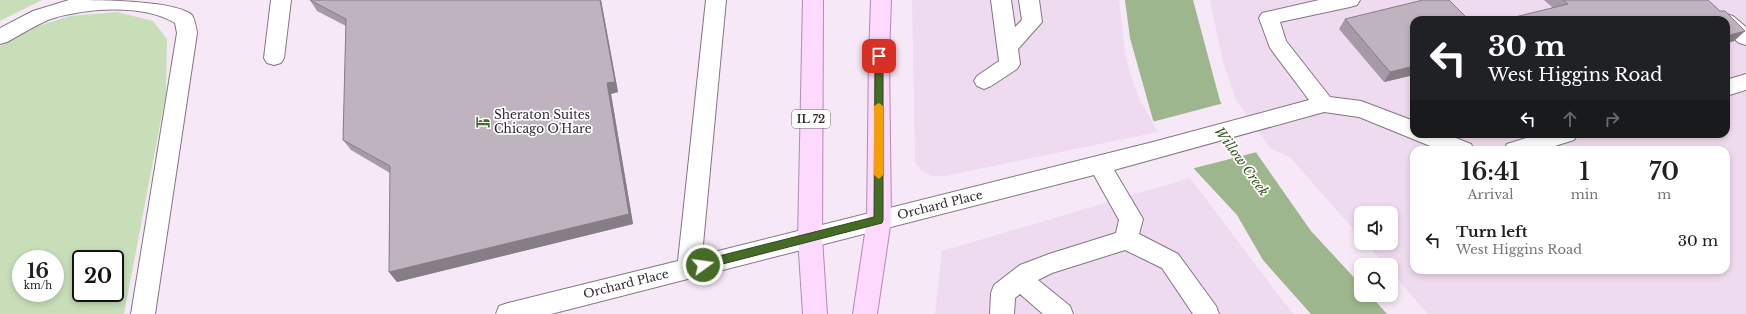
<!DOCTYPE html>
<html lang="en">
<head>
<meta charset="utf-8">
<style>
	:root { --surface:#fff; --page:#f6f6f6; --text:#202124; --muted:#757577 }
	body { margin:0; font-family:"Libre Baskerville",serif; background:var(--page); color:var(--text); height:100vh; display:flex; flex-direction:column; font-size:15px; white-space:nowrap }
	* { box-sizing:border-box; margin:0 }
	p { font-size:13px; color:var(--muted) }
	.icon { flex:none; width:22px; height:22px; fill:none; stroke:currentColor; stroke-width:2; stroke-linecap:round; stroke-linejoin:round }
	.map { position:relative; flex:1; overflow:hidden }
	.drawer { position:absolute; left:1410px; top:146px; width:320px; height:128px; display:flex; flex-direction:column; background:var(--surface); border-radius:12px; box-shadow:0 2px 6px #0003 }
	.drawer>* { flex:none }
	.banner { position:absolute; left:1410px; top:16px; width:320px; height:122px; border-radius:12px; box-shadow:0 2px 6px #0003; background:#202124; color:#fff; overflow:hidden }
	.buttons { position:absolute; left:1354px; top:206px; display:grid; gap:8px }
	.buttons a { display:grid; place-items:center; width:44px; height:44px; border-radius:8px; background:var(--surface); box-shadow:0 2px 6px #0003; font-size:20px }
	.speed { position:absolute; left:12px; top:250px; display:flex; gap:8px; font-size:20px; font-weight:700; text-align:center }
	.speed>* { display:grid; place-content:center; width:52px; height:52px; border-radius:50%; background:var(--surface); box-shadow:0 2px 6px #0003; line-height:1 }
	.speed small { font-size:10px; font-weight:400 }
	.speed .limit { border:2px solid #111; border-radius:6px; background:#fff; color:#111 }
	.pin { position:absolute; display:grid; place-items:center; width:34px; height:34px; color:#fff; margin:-17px; border-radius:8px; box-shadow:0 2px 6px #0006 }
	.me { position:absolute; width:44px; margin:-22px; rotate:76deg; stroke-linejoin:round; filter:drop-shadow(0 0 3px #0008) }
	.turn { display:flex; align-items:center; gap:14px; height:84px; padding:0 12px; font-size:18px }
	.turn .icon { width:52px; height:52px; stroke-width:2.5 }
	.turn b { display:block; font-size:28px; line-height:34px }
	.lanes { display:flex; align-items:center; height:38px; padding:0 12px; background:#0003; justify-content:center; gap:20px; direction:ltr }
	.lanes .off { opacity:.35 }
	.eta { display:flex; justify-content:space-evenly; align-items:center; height:68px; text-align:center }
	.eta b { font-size:24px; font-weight:600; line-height:28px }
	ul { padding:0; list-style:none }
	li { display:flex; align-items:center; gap:12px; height:52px; padding:0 12px }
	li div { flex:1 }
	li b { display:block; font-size:15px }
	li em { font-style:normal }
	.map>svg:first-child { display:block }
	.built { fill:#efdbef; fill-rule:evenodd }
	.green { fill:#c7deb9; fill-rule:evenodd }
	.water { fill:#9db68d }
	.pier { fill:#f6e8f6 }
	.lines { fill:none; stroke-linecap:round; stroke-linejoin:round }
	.minor-casing { stroke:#827682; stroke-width:2 }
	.major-casing { stroke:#b38ab4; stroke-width:2 }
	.minor { fill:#fff; fill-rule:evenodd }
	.major { fill:#fcd9fd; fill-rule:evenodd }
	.wall { fill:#a59aa5 }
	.shaded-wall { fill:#867d86 }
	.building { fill:#c0b3c0; stroke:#867d86 }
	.route { fill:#456c26; stroke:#2d4619 }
	.slow { fill:#f59e0b }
	.labels { text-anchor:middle; stroke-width:3.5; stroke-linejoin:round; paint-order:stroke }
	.shield { fill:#fff; stroke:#6d696d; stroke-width:1 }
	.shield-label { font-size:11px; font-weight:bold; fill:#2f292f }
	.poi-label { font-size:12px; fill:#2f292f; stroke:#fff; text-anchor:start }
	.street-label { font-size:12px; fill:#2f292f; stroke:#fff }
	.water-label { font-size:13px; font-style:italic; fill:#36561c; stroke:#fff }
</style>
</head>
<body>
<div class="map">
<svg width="1746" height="314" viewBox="0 0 1746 314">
	<rect width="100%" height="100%" fill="#f6e8f6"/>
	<path class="built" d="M912,0H1119L1126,58L1130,73L1140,100L1158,132L945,176H932L921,170L915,162Z
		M1210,0H1746V314H1428L1391,272V265H1385L1366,243H1391V213H1361V238L1290,157L1270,148L1236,100L1223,62ZM1414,20H1726V134H1414ZM1414,150H1726V270H1414Z
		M1190,178L1293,314H935L942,251Z"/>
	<path class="green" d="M0,0H42L0,21Z
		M117,12L153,21L167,39L166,93L124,314H0V46L38,26L70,16ZM21,259H55V293H21ZM81,259H115V293H81Z"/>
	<path class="water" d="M1125,0H1193L1220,101L1311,231L1361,285V295H1370L1387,314H1311L1263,260L1237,215L1196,171L1153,120L1130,38Z"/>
	<path class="pier" d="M1224,103L1257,152L1191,169L1152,122Z"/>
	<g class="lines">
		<defs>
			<path id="minor" d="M69,0C96,0 175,0 192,15C195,20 196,27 197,33L155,314H131L177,33L175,23C143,3 82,8 48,20C34,26 20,35 7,42L0,44V28L33,11Z
				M271,0H291L284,58L281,63L274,65L267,63L264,58Z
				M706,0H726L702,255L1153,142L1309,100L1270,48L1259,18L1262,13L1319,0H1360L1357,5L1350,7L1280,22L1286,41L1330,97L1361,101L1414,121V134H1446L1471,144L1474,150H1440L1359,117L1324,112L1114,170L1143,219L1139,234L1178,254L1216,306L1219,314H1193L1162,268L1125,250L1052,273L1038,280L1070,306L1073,314H1043L1020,294L1015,298L1014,314H990L991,293L994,285L1020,265L1049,254L1116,233L1119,220L1094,175L551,314H496L499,306L508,303L678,261Z
				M991,0H1011L1015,27L1022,20L1019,0H1039L1042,22L1018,49L1020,64L1017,69L991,86L984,89L977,86L974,81L977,76L999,61Z
				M1726,14L1733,16L1746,27V45L1739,43L1726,32V20H1717L1719,16Z
				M1746,74V90L1726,96V80Z
				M1539,134H1577L1574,140L1542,150H1504L1507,144Z"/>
			<path id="major" d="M803,0H823L822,238L827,314H803L798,238Z
				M871,0H891L889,56L891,220L877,314H853L867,220L869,56Z"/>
		</defs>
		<use href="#minor" class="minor-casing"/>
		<use href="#major" class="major-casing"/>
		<use href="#minor" class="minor"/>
		<use href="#major" class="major"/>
	</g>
	<path class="wall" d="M310,0H601L618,92L611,94L633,224L397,282L389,272L390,173L351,150L343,140L346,26L317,11Z
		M1544,0H1708L1720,11H1725L1745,31L1734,41L1726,43V20H1503L1553,8Z
		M1345,19L1414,20V75L1384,82L1339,29Z"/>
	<path class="shaded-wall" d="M600,0H601L618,92L611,94L633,224L397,282L389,272L607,83Z
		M1745,31L1734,41L1726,43V36Z
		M1414,66V75L1384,82L1390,72Z"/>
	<path class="building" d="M310,0H600L615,82L607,83L629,214L389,272L390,166L343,140L346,19Z
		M1423,0H1449L1469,20H1414V66L1390,72L1345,19Z
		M1563,0H1708L1720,11H1725L1745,31L1726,36V20H1503L1568,4Z"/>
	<path class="route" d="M879,53L883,56V220L882,223L703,269L700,268L698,265L700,262L703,260L874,217L875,56Z"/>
	<path class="slow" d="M879,103L883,106V175L879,179L874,175V106Z"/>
	<defs>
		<symbol id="hotel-bare" viewBox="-9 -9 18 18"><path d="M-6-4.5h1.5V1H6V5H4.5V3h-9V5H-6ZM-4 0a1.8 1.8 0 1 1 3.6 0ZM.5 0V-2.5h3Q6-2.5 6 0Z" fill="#456c26" stroke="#fff" stroke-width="2.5" paint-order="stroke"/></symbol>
	</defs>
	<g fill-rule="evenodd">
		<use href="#hotel-bare" x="473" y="112" width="20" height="20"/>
	</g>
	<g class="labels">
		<rect class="shield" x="792" y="110" width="38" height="18" rx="3"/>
		<g class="shield-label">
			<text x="811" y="123">IL 72</text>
		</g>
		<g class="poi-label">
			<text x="494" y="119">Sheraton Suites<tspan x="494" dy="14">Chicago O'Hare</tspan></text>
		</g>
		<g class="street-label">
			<text transform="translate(940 205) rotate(-14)" y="4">Orchard Place</text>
			<text transform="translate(626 284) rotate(-14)" y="4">Orchard Place</text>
		</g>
		<g class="water-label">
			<text transform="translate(1242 161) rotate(54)" y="5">Willow Creek</text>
		</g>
	</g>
</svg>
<div class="buttons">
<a><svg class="icon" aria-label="sound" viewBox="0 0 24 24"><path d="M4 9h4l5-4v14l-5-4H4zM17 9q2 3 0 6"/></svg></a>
<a><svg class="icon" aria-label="search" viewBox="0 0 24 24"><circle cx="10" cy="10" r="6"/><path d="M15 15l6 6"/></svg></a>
</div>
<div class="speed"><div>16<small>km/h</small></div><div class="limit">20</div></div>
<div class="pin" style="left:879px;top:56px;background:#d93025"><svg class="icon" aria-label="arrive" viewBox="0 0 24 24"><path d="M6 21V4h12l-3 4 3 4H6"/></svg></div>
<svg class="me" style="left:703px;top:265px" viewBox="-20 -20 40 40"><circle r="17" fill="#456c26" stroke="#fff" stroke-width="3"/><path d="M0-11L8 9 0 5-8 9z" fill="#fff"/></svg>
<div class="banner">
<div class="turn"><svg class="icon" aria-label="left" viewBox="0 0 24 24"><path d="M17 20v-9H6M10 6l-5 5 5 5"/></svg><div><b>30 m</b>West Higgins Road</div></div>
<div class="lanes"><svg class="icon" aria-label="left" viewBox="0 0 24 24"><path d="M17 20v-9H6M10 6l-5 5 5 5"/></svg><svg class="icon off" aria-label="ahead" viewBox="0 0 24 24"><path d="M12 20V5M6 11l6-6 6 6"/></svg><svg class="icon off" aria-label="right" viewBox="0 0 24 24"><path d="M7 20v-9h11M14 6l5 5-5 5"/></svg></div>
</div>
<section class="drawer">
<div class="eta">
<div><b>16:41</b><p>Arrival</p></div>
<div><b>1</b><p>min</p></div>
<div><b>70</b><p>m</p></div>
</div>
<ul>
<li><svg class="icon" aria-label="left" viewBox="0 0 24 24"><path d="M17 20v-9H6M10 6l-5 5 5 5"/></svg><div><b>Turn left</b><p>West Higgins Road</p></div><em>30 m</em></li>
</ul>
</section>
</div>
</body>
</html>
